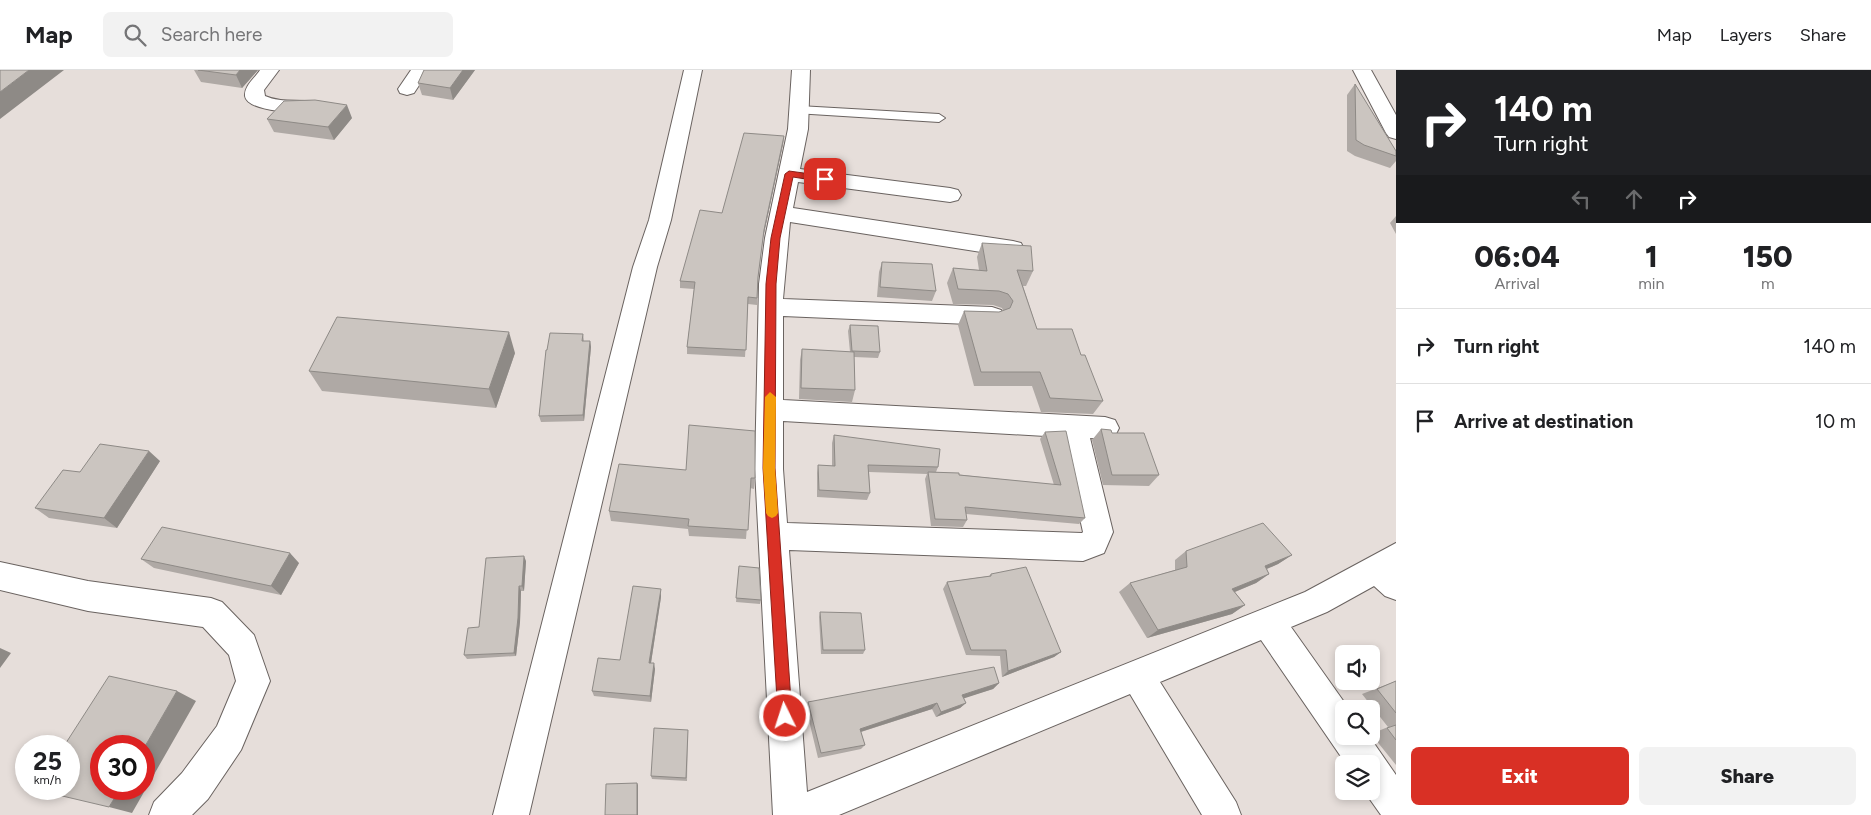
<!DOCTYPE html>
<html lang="en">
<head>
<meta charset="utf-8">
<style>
	:root { --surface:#fff; --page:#f2f2f2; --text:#202124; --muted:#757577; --line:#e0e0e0; --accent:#d93025 }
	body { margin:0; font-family:Figtree,sans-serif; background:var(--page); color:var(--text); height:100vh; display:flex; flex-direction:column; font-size:19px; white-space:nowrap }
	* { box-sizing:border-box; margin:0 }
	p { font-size:16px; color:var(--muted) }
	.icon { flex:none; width:28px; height:28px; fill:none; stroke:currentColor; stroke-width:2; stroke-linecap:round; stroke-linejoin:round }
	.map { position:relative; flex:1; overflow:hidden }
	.drawer { display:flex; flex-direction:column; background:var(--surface); width:475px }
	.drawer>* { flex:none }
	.hud { background:#202124; color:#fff; overflow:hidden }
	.controls { position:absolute; left:1335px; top:575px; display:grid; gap:10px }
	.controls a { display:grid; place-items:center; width:45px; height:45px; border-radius:8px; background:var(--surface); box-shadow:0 2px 8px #0003; font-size:25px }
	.speed { position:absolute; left:15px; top:665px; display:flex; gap:10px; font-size:25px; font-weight:700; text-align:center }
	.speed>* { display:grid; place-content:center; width:65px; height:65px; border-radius:50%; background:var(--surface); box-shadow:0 2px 8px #0003; line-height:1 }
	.speed small { font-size:12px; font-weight:400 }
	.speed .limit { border:8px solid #d22; background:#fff; color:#111 }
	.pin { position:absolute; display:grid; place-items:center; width:42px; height:42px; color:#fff; margin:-21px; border-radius:10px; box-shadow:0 2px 8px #0006 }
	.me { position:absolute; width:55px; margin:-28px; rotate:356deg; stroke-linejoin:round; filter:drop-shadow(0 0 4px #0008) }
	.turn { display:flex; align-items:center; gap:18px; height:105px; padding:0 15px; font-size:22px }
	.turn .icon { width:65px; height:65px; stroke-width:2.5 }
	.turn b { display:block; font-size:35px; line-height:42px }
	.lanes { display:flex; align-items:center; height:48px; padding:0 15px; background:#0003; justify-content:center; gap:25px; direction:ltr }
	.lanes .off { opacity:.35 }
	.eta { display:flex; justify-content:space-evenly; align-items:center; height:85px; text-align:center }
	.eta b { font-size:30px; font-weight:800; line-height:35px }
	.button { display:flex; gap:10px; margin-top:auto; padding:10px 15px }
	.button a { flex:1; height:58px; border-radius:8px; background:var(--accent); color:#fff; font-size:20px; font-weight:800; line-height:58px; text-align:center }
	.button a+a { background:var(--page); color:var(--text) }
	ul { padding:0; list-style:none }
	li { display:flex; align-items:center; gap:15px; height:75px; padding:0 15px; border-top:1px solid var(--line) }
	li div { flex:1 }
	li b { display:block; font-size:19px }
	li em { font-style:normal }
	header { display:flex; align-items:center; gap:30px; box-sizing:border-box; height:70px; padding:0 25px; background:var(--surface); border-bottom:1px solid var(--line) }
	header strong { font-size:24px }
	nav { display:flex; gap:28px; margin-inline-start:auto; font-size:18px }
	.search { width:350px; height:45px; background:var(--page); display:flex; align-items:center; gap:12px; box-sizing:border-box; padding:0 18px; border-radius:8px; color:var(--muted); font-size:19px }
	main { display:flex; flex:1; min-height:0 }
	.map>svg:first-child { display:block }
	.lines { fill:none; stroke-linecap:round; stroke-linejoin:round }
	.lane-casing { stroke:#6a6360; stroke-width:2 }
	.street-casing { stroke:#6a6360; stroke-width:2 }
	.lane { fill:#fff; fill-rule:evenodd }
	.street { fill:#fff; fill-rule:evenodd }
	.wall { fill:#afa9a5 }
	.shaded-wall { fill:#8e8a86 }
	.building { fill:#cbc5c0; stroke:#8e8a86 }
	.route { fill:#d93025; stroke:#8d1f18 }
	.slow { fill:#f59e0b }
</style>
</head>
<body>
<header>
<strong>Map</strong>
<div class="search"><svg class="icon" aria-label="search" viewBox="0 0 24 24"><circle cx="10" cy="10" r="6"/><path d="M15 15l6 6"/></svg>Search here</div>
<nav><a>Map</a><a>Layers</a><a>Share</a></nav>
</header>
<main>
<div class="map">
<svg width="1396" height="745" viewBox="0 0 1396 745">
	<rect width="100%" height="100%" fill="#e6deda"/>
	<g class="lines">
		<defs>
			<path id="lane" d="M799,36L939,44L945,48L939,52L795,43L793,40L795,37Z"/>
			<path id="street" d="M260,0H279L264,20L265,26C283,34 303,28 322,33L325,37L322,41C309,44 247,43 245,26C244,16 255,8 260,0Z
				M411,0H429L414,23L407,25L400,23L398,19Z
				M684,0H702L671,150L657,197L529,745H493L633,197L649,150Z
				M792,0H810L808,59L800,99L950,118L958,120L961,125L958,130L950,132L798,112L793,138L1013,171L1021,173L1024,179L1021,185L1013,187L790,152L783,229L992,237L1001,240L1004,246L1001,252L992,255L783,246V330L1105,347L1115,350L1119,358L1115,366L1105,369L1090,368L1113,462L1104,483L1083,491L789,480L807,722L1305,522L1396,473V530L1385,526L1374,516L1327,542L1291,557L1349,639H1344V666H1369L1396,705V745H1381L1364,721H1371V694H1346L1261,570L1160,612L1236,732L1241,745H1202L1130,624L839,745H773L755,399L759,214L765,168L788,59ZM783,351L1062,367L1083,462L1082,463L787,453L783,399Z
				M1353,0H1371L1396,45V69L1389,67L1386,63Z
				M0,492L88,511L211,528L222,532L254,565L270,611L241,680L208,729L192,745H149L154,732L182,703L217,656L236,611L229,585L203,557L88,541L0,520Z"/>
		</defs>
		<use href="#lane" class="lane-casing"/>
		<use href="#street" class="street-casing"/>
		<use href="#lane" class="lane"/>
		<use href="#street" class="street"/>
	</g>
	<path class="wall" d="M194,0H258L242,18L201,12Z
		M424,0H475L453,30L422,25L418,13Z
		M1355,14L1396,81V91L1390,98L1355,86L1347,81V25Z
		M352,48L334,70L274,62L267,49Z
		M784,66L783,74L763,168L758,209L757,235L748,234L745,287L687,284V277L694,219L680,218V211L722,143Z
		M1396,146V164L1390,153Z
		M982,173L1033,201L1026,216H1023L1037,259L1081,285L1103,331L1093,344L1041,342L1032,316H974L958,255L964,241L999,242L1003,241L1002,238L993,235L953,234L947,213L953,198L979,200L977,187Z
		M882,192L936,221L932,231L877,227L879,202Z
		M850,255L880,282L878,288L854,287L855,320L852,332L799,329L800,290L802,279L850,282L848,261Z
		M583,264L584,271H590L591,277L584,351L541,352L539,346L547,280Z
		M515,283L496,338L322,321L309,301Z
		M1101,359L1112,363L1159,405L1149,416L1103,415L1092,370Z
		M1045,362L1085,448L1079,454L966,444L967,450L963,457L931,456L925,409L927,404L869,402L870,423L867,430L817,427V403L818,395L832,396V373L834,365L938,397L936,402L1054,415L1040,369Z
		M160,391L117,458L49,448L35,438L80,402Z
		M619,394L755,408L754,419L750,418L746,469L689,466L688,459L611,451L609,441Z
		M1186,481L1292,485L1278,494L1267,499L1269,504L1256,513L1235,522L1245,535L1232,544L1147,568L1119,522L1130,513L1175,500V490Z
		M141,489L299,493L281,525L154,498Z
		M526,491L524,521H521L520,552L516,586L467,589L464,585L479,557Z
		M739,496L761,530L760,534L736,532Z
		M991,504L1061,582L1054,587L1002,607L1000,586L966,585L943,519L947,512L989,506Z
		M661,527L651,593L655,599L651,632L594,626L592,621L620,590Z
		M820,542L865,580L863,584H821L819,547Z
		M1396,611V695L1371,664L1388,657L1362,624Z
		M999,613L993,619L963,628L966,633L960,638L936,647L932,639L861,662L865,675L861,679L818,688L806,638L808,632Z
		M688,660L687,711L652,709L651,706Z"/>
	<path class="shaded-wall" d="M29,0H64L0,49V22Z
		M240,0H258L242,18L236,5Z
		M463,0H475L453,30L450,18Z
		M347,35L352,48L334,70L328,57Z
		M784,66L783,74L763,168L764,160Z
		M509,262L515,283L496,338L489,319Z
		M590,271L591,277L584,351L583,345Z
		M149,381L160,391L117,458L104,448Z
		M290,483L299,493L281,525L271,516Z
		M1292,485L1278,494L1252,505L1265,496Z
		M524,486L526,491L524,521L522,516Z
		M1269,504L1256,513L1220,528L1232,519Z
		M519,516L521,521L520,552L516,586L514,583Z
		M661,519V527L650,599L649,593Z
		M1245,535L1232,544L1147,568L1158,560Z
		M0,578L11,583L0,598Z
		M1061,582L1054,587L1002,607L1008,601Z
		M654,593L655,599L651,632L650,626Z
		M999,613L993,619L956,631L962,625Z
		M177,621L196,631L132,743L109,737L120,719H144V678Z
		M937,633L932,639L857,663L860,659Z
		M966,633L960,638L936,647L941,642Z
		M637,713L638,715V745H637Z"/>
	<path class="building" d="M0,0H29L0,22Z
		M198,0H240L236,5Z
		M424,0H463L450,18L418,13Z
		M1355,14L1396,81V86L1364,75L1356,70Z
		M315,30L347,35L328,57L267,49L284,31Z
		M744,63L784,66L764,160L758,207L757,228L748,227L746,280L687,277L695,212L680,211L700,140L722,143Z
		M982,173L1031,176L1033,201L1017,200L1037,259H1072L1081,285H1085L1103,331L1050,328L1040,302H981L964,241L999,242L1010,238L1013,231L1008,224L999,221L958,219L953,198L987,201Z
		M882,192L932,194L936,221L880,217Z
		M337,247L509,262L489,319L309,301Z
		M850,255L878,256L880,282L852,281Z
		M550,263L583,264L582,271H590L583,345L539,346L546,280H547Z
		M802,279L854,282L855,320L801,318Z
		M689,355L755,361V408H751L748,460L688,456L689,449L609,441L619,394L686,400Z
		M1101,359L1111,360L1112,363H1144L1159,405H1112Z
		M1066,361L1085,448L965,437L967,450L935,449L928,402L959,403V405L1061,415L1045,362Z
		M834,365L940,379L938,397L868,395L870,423L819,420L818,395L835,396Z
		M100,374L149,381L104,448L35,438L63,400L80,402Z
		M1263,453L1292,485L1265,496L1269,504L1232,519L1245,535L1158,560L1130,513L1187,497L1186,481Z
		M162,457L290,483L271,516L141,489Z
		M524,486L522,516H519L518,548L514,583L464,585L468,558L479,557L486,488Z
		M739,496L759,498L761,530L736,528Z
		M1026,497L1061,582L1008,601L1006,580H971L947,512L991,506V504Z
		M633,516L661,519L649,593H654L650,626L592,621L598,588L620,590Z
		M820,542L861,543L865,580H823Z
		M994,597L999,613L962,625L966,633L941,642L937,633L860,659L865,675L821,683L808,632Z
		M109,606L177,621L144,678V676H101V719H120L109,737L37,720L38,719H69V676H64Z
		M1396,611V643L1377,619Z
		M1396,655V670L1387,658Z
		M654,658L688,660L686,708L651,706Z
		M637,713V745H605L606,714Z"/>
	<path class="route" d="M789,101L825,106L829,109L825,112L793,107L780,168L776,214L775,398L792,646L790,650L785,653L780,650L778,646L763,398L766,214L771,168L785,104Z"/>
	<path class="slow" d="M770,322L776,327L775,398L778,443L776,446L772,448L768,446L766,443L763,398L765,327Z"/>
</svg>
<div class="controls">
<a><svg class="icon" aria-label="sound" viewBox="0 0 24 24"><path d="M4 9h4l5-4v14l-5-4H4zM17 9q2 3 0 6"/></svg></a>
<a><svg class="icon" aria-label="search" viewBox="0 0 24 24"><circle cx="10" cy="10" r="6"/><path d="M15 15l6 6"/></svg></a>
<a><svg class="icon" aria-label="layers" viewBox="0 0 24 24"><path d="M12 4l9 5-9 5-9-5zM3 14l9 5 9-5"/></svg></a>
</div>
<div class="speed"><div>25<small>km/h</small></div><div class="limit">30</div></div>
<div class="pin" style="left:825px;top:109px;background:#d93025"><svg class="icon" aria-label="arrive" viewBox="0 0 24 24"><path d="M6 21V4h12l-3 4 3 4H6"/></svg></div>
<svg class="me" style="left:785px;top:646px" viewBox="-20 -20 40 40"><circle r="17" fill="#d93025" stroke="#fff" stroke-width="3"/><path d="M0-11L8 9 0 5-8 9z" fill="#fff"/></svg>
</div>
<section class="drawer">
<div class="hud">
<div class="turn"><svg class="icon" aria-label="right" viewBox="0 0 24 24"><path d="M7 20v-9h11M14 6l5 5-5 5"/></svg><div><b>140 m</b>Turn right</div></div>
<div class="lanes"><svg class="icon off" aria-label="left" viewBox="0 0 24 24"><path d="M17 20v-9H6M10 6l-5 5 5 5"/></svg><svg class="icon off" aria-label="ahead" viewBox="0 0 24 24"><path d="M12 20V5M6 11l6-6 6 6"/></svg><svg class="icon" aria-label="right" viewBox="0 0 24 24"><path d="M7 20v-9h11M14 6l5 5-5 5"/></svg></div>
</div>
<div class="eta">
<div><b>06:04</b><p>Arrival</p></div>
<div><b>1</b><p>min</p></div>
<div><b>150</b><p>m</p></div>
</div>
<ul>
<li><svg class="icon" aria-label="right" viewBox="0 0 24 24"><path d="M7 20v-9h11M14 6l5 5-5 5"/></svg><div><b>Turn right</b></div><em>140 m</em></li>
<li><svg class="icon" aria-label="arrive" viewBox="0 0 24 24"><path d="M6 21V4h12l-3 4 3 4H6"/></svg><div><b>Arrive at destination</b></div><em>10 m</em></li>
</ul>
<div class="button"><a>Exit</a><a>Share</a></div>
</section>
</main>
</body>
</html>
